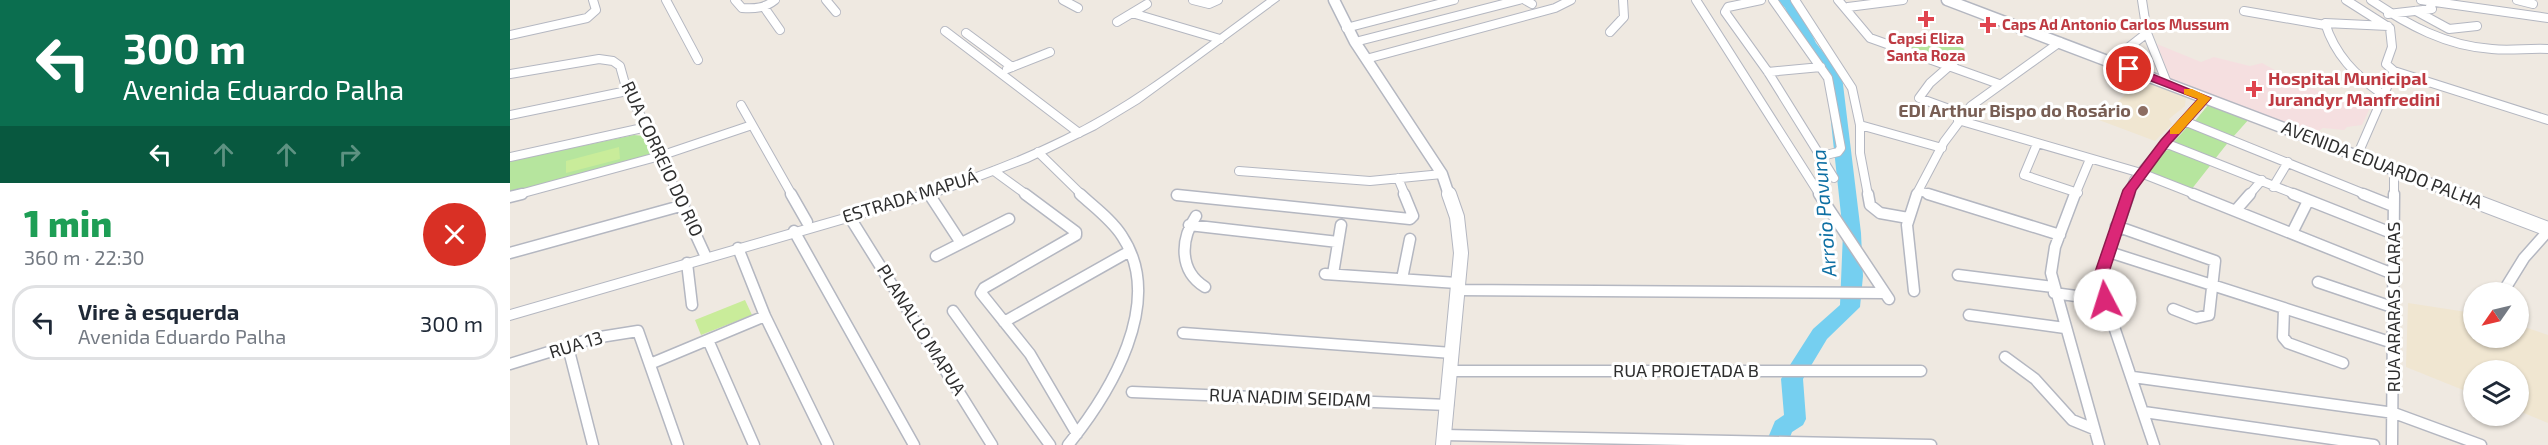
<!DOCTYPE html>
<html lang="pt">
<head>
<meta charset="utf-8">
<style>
	:root { --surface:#fff; --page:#f6f6f7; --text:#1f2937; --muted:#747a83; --line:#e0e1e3 }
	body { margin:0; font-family:"Exo 2",sans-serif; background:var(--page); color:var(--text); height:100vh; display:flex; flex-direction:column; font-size:22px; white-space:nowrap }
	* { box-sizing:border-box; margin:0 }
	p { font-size:20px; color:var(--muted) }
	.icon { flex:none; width:33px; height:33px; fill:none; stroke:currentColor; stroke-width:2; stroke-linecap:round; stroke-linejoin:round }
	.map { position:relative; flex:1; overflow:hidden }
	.sheet { display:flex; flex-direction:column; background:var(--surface); width:510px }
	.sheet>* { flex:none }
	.hud { background:#0b6e4f; color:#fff; overflow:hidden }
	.needle { width:39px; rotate:236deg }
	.tools { position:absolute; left:1953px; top:282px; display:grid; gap:12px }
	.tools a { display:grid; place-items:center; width:66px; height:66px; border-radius:50%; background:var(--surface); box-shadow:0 2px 4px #0004; font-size:30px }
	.pin { position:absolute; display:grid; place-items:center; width:51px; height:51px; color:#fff; margin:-26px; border:3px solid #fff; border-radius:50%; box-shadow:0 2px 6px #0007 }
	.me { position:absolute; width:66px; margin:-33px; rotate:355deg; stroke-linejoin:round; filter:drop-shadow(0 0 4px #0008) }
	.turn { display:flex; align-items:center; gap:21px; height:126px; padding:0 24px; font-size:27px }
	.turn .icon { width:78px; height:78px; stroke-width:2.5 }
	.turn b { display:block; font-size:42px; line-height:51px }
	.lanes { display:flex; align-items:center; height:57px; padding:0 24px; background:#0003; justify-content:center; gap:30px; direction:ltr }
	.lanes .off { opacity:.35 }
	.round { display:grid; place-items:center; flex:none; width:63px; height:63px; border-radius:32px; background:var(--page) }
	.overview { display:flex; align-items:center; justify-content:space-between; height:102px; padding:0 24px }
	h1 { font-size:36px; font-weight:800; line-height:45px; color:#1e9e55 }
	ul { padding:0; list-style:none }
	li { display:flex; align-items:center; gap:18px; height:75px; margin:0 12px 9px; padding:0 12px; border:3px solid var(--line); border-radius:24px }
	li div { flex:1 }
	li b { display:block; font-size:22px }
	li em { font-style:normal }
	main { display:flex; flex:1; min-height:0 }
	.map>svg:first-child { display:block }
	.education { fill:#f0e6d1 }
	.medical { fill:#f5dfe0 }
	.green { fill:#b6e59e }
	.pitch { fill:#c9ec9a }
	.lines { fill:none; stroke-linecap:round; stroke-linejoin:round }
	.river { fill:#75cff0; fill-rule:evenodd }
	.minor-far1-casing { stroke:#b4b7c1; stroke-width:10 }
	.minor-casing { stroke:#b4b7c1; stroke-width:13 }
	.tertiary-far1-casing { stroke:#b4b7c1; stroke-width:13 }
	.tertiary-casing { stroke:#b4b7c1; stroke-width:16 }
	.secondary-casing { stroke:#b4b7c1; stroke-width:2 }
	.minor-far1 { stroke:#fff; stroke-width:8 }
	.minor { stroke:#fff; stroke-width:10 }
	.tertiary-far1 { stroke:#fff; stroke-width:10 }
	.tertiary { stroke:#fff; stroke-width:14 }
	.secondary { fill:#fff; fill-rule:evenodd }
	.route { fill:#db2777; stroke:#8e194d; stroke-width:1.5 }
	.slow { fill:#f59e0b }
	.health-dot { fill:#e0444e; stroke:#fff; stroke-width:2 }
	.education-dot { fill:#8d6e63; stroke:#fff; stroke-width:2 }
	.labels { text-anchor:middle; stroke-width:6; stroke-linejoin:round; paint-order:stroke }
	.far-health-label { font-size:15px; font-weight:bold; fill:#be3a42; stroke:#fff; text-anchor:start }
	.health-label { font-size:18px; font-weight:bold; fill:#be3a42; stroke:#fff; text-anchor:start }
	.education-label { font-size:18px; font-weight:bold; fill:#785e54; stroke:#fff; text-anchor:end }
	.street-label { font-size:18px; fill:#2e2e2e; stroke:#fff }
	.water-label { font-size:20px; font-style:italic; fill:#0d6fa3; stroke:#fff }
</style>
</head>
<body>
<main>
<section class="sheet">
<div class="hud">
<div class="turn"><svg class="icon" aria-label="left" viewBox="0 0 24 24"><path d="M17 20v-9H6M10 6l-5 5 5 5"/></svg><div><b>300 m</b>Avenida Eduardo Palha</div></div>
<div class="lanes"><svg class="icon" aria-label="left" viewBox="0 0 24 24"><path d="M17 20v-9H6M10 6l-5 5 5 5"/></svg><svg class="icon off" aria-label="ahead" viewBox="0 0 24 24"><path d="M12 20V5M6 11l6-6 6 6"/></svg><svg class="icon off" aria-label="ahead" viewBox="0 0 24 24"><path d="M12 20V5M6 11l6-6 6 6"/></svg><svg class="icon off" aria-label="right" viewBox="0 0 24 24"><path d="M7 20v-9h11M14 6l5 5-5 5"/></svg></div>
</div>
<div class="overview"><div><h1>1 min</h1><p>360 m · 22:30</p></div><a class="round" style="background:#d93025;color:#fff"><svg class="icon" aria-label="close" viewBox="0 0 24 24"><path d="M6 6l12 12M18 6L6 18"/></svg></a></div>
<ul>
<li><svg class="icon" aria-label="left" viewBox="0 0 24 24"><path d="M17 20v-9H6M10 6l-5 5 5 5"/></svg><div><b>Vire à esquerda</b><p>Avenida Eduardo Palha</p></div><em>300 m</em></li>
</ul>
</section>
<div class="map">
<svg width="2038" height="445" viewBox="0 0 2038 445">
	<rect width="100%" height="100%" fill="#efe9e1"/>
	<path class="education" d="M1630,80L1676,97L1675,106L1659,119L1662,124L1645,141L1589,120Z
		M1898,303L1963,313L1964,338H2008L2009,325L2038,335V423L2009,411L2008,370H1964L1963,394L1896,367Z"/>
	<path class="medical" d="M1647,44L1691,62L1704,57L1740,66L1752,63L1790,84L1860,108L1852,125L1837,127L1834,130L1813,128L1804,134L1661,80Z"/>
	<path class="green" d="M1431,40L1455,49L1430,65L1391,51L1407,41L1422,47Z
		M1699,104L1740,118L1723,137L1684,122Z
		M1678,126L1720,140L1705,159L1664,142Z
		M124,135L134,136L141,153L136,158L0,194V161Z
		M1662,149L1703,162L1681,190L1643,175L1639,170L1655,151Z"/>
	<path class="pitch" d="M109,147L110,159L56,173V161Z
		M235,300L242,315L191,335L185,320Z"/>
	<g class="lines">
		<path class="river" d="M1268,0H1283L1287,4L1306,43L1332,76L1351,233L1353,276L1350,307L1317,339L1293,379L1296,419L1293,425L1282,432L1277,445H1255L1265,421L1274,415L1271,379L1303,329L1330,305L1333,233L1316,76L1293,44L1275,8Z"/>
		<defs>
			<path id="minor-far1" d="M156,0L188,60
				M225,0L232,8C245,9 255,8 265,0
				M316,0L326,12
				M553,0L568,8
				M683,0L699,4L708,0
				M1015,0L1022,4
				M1186,0L1310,195
				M1251,0L1218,7L1215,12L1258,72L1324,178
				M1263,0L1318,78L1331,148L1328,152L1312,156
				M1285,0L1342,88L1350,125V153L1358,195
				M1328,0L1360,38L1489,84
				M1632,0L1637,33L1657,83
				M1836,0L1880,28L1882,47L1876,64L1884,71
				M1861,0C1898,25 1936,46 1982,49C2000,51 2019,48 2038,49
				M1911,0L2038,18
				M2007,0L2023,4
				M254,7L270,30
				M1338,7L1393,0
				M1734,11L1815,25
				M1906,11L1939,29L1967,26
				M622,13L710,39
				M1878,14L1922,9L1919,2
				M607,22L637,4
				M836,28L944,0
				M435,31L569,133
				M1100,32L1114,17L1113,0
				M456,33L502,67
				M0,35L77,18L86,10L83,0
				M845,42L1009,0
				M1452,55L1420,83L1409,98L1453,114
				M856,59L1045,8L1061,0
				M1600,62L1637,33
				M497,69L540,52
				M1258,72L1311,67
				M0,74L89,59L103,61L110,66L117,91L137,127L168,195
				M1872,94C1845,75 1825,55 1815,23L1878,26
				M231,105L282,195
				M0,115L117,91
				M1448,120L1631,173L1687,195
				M1674,121L1857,195
				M1350,125L1432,148
				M1655,143L1787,195
				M1527,144L1514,175L1568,193
				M528,152L572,195
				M1847,156L1884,71L2038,120
				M0,157L137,127
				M484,171L517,195
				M729,171L860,181L932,174
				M888,178L895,195
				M1763,187L1778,162
				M1409,191L1423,195
				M6,195L150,156L242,125
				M667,195H670
				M1406,195L1434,142L1461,106L1550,42
				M1565,195L1580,159
				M1618,195L1624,180L1695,98
				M1739,195L1752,180
				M1884,195V169"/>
			<path id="minor" d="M167,194L196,257
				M281,194L297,222
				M419,194L451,243
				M515,194L566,232V235L474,288L471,293L520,354L567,434
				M1309,194L1379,299
				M1358,194L1360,205L1370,213L1398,218
				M1418,194L1550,235
				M1565,194L1545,247L1541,273L1589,445
				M1619,194L1592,272L1595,300L1644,445
				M1683,194L1883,274
				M1783,194L1884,234
				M1853,194L1883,206
				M667,195L900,219L903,216L894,194
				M0,197L12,194
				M1726,210L1740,194
				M339,216L482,445
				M686,216C670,240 669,271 695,287
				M679,225L828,242
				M1606,226L1705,261L1699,315L1686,318L1663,309
				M284,231L404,445
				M1782,233L1798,201
				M228,248L255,316L318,445
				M1599,252L1883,343
				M0,253L174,205
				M426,256L499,219
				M177,263L182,305
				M815,274L947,283
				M823,274L831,225
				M1448,275L1543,287
				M892,279L900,239
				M1808,282L1882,307
				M947,290L1375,293
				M1404,291L1397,225L1407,194
				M1993,292L2014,258L2038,231
				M1544,293L1595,300
				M1774,309L1773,337L1778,343L1833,363
				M443,311L540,445
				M1459,315L1555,328
				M494,322L620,251
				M673,333L942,353
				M198,340L244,445
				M58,347L83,445
				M1495,357L1525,379L1562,420L1584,429
				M0,364L84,338L128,331L168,445
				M140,364L255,316
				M940,371H1411
				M1623,377L1884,413L1971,445
				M622,392L938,405
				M1634,412L1864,445
				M934,435L1421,445
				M558,445C600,393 656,302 612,236C602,220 584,207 570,194
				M1882,445L1884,194"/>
			<path id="tertiary-far1" d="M824,0L845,42L932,174L939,195
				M1437,0L1950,195"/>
			<path id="tertiary" d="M1946,194L2038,229
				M933,445L951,253L947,217L939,194"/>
			<path id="secondary" d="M757,0H769L629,103L586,129L518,162L424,197L0,320V310C97,282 195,254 292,226C381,201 471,177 554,136C628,100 691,48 757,0Z"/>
		</defs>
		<use href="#minor-far1" class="minor-far1-casing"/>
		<use href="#minor" class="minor-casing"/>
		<use href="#tertiary-far1" class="tertiary-far1-casing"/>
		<use href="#tertiary" class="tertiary-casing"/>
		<use href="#secondary" class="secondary-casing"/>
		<use href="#minor-far1" class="minor-far1"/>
		<use href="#minor" class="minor"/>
		<use href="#tertiary-far1" class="tertiary-far1"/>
		<use href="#tertiary" class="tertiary"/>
		<use href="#secondary" class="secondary"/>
	</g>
	<path class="route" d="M1615,66H1623L1701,98L1659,145L1626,190L1599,272L1603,300L1595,305L1588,300L1585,272L1613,190L1651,140L1688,99L1615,71Z"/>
	<path class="slow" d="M1674,89H1682L1701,98L1669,134H1660V129L1688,99L1674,94Z"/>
	<g class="health-dot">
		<path d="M1413 10h6v6h6v6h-6v6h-6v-6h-6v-6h6z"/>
		<path d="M1475 16h6v6h6v6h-6v6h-6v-6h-6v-6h6z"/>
		<path d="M1741 80h6v6h6v6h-6v6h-6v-6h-6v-6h6z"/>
	</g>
	<circle class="education-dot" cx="1633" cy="111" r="6"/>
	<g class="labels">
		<g class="far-health-label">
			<text x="1492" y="30">Caps Ad Antonio Carlos Mussum</text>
			<text x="1416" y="44" text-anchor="middle">Capsi Eliza<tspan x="1416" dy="17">Santa Roza</tspan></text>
		</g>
		<g class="health-label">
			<text x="1758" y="85">Hospital Municipal<tspan x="1758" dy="21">Jurandyr Manfredini</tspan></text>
		</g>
		<g class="education-label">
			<text x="1621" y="117">EDI Arthur Bispo do Rosário</text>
		</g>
		<g class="street-label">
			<text transform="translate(152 159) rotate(65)" y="6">RUA CORREIO DO RIO</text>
			<text transform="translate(1872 165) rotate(21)" y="6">AVENIDA EDUARDO PALHA</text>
			<text transform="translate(400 197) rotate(-17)" y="6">ESTRADA MAPUÁ</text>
			<text transform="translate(1884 307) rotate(-90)" y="6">RUA ARARAS CLARAS</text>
			<text transform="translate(411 330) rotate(58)" y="6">PLANALLO MAPUA</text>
			<text transform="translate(66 345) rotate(-17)" y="6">RUA 13</text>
			<text x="1176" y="377">RUA PROJETADA B</text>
			<text transform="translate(780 398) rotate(2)" y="6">RUA NADIM SEIDAM</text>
		</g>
		<g class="water-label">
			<text transform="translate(1314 213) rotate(-95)" y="7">Arroio Pavuna</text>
		</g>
	</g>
</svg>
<div class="tools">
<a><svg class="needle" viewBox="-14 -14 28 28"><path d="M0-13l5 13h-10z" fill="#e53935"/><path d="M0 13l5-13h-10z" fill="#747a83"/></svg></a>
<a><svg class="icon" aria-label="layers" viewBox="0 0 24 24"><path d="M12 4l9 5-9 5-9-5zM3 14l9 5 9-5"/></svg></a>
</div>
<div class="pin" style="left:1619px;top:69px;background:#d93025"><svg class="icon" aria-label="arrive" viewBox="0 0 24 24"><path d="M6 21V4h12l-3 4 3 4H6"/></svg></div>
<svg class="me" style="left:1595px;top:300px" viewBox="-20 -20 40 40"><circle r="19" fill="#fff"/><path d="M0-13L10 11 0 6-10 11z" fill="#db2777"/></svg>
</div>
</main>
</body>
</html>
